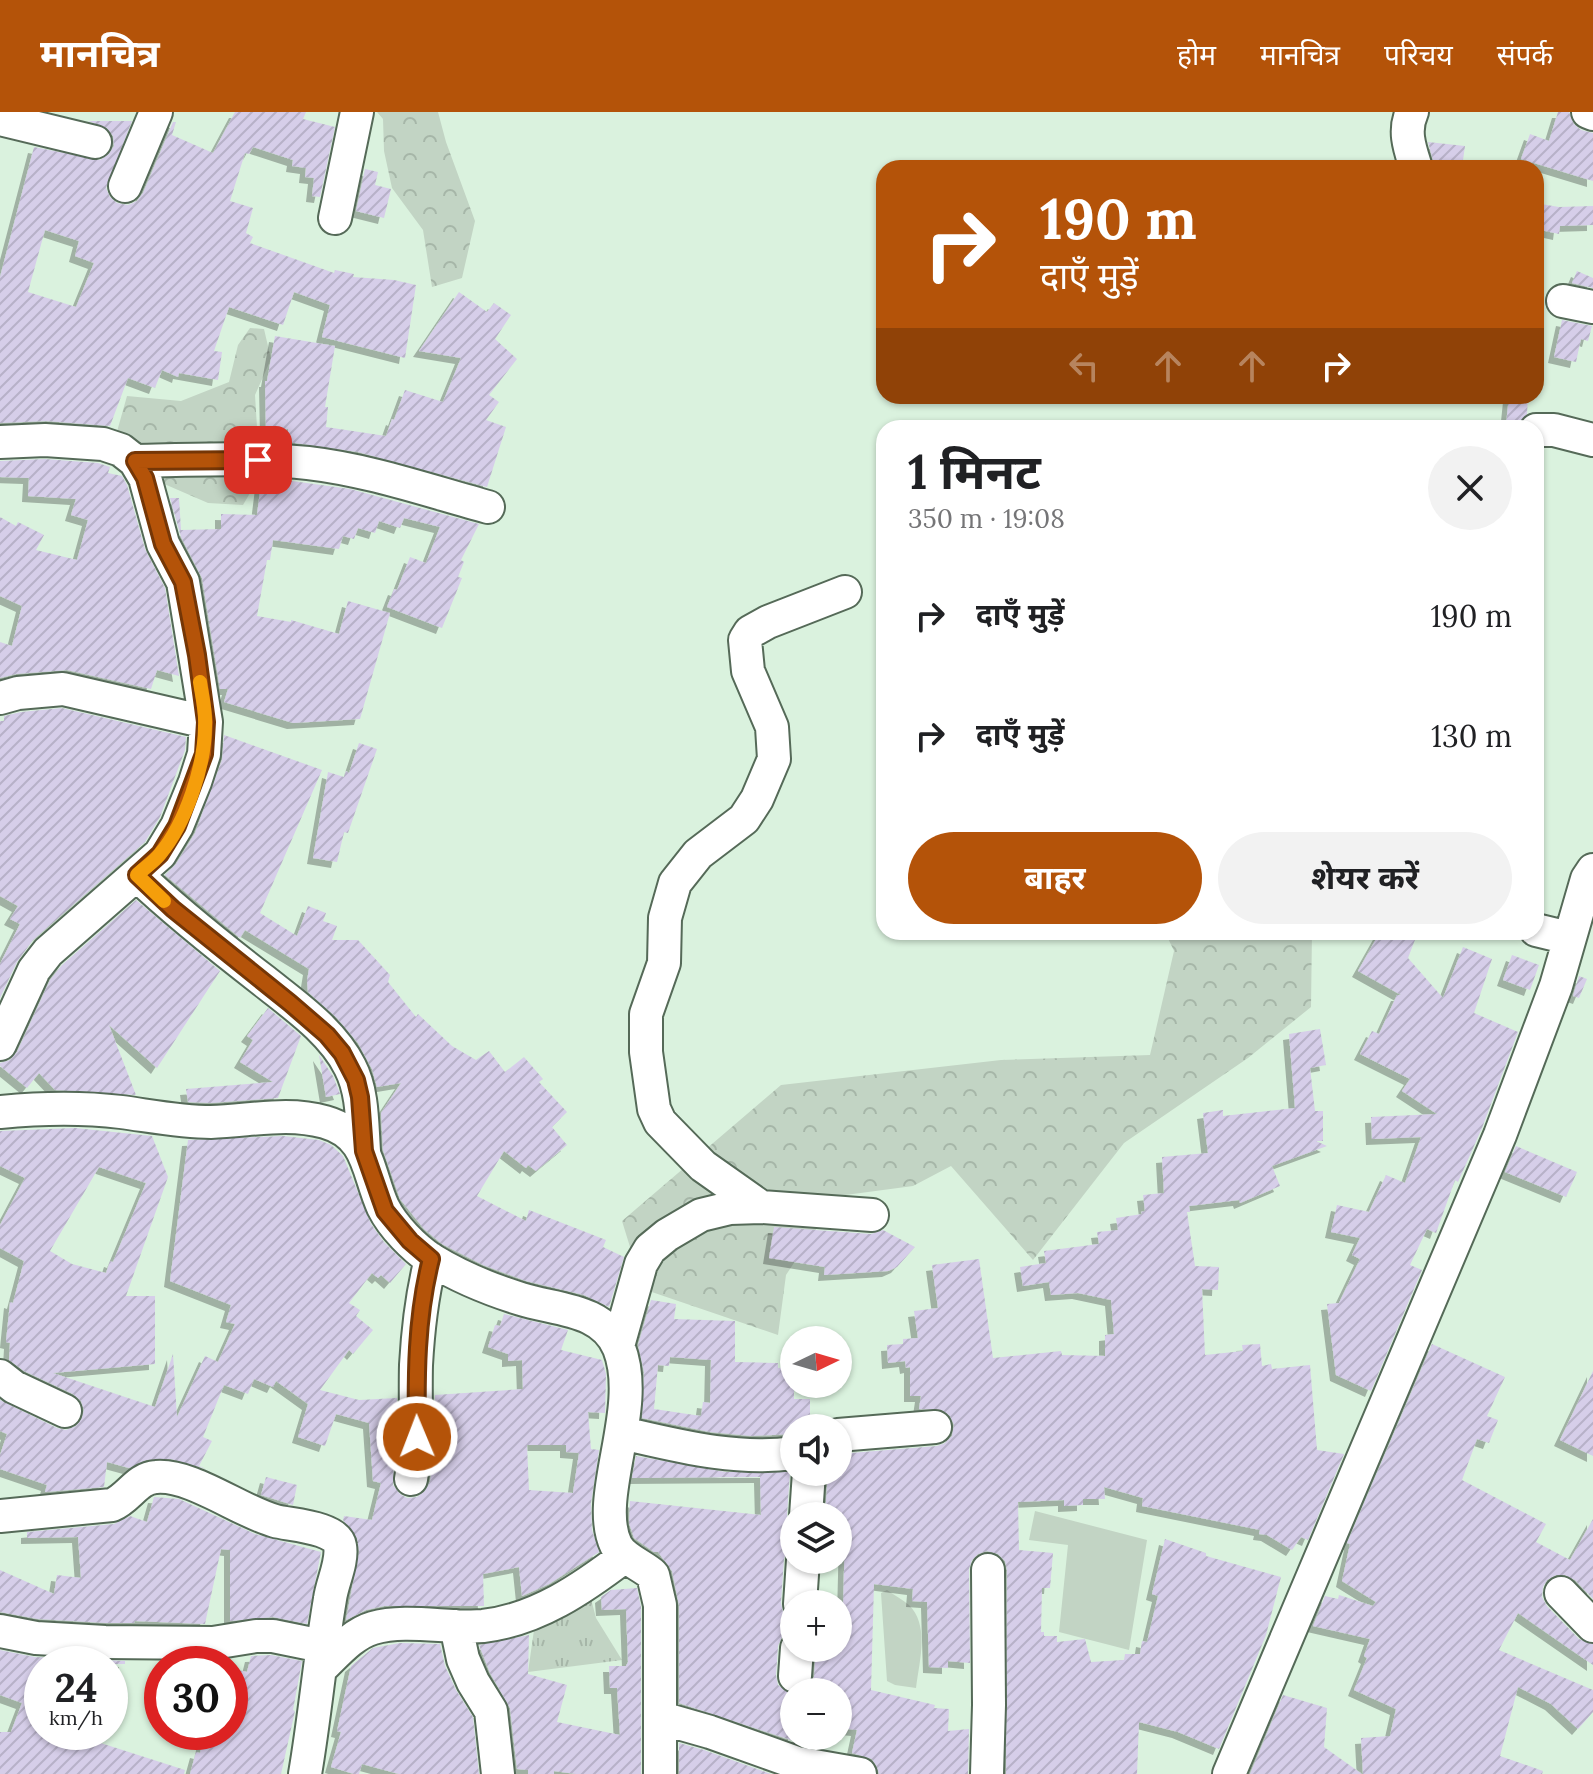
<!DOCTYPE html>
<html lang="hi">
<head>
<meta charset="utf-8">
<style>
	:root { --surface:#fff; --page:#f2f2f2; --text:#202124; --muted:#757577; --accent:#b45309 }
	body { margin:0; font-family:Lora,"Noto Sans Devanagari",serif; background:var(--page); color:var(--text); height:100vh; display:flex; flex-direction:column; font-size:30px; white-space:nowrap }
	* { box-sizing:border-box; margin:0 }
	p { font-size:26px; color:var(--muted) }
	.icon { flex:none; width:44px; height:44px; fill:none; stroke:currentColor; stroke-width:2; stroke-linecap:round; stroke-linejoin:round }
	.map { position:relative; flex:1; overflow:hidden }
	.side { position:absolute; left:876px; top:308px; width:668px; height:520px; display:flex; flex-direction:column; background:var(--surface); border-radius:24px; box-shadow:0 2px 6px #0004 }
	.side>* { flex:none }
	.top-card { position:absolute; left:876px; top:48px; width:668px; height:244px; border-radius:24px; box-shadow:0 2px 6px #0004; background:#b45309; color:#fff; overflow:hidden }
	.needle { width:52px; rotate:85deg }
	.controls { position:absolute; left:780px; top:1214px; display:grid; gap:16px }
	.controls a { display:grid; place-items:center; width:72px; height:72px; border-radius:50%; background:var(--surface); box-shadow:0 2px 6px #0004; font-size:40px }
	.speed { position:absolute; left:24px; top:1534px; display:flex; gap:16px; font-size:40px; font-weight:700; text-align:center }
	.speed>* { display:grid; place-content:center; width:104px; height:104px; border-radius:50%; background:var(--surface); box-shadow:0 2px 6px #0004; line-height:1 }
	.speed small { font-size:20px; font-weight:400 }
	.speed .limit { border:12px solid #d22; background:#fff; color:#111 }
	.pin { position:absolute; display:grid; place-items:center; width:68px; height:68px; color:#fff; margin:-34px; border-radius:16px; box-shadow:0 4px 12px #0006 }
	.me { position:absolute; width:88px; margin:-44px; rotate:359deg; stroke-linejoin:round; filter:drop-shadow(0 0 6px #0008) }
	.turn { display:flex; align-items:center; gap:28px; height:168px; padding:0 32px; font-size:36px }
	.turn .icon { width:104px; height:104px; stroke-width:2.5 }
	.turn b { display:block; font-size:56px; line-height:68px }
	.lanes { display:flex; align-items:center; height:76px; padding:0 32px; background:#0003; justify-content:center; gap:40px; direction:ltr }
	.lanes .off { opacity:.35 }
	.round { display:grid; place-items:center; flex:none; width:84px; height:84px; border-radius:42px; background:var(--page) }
	.head { display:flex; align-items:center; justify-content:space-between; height:136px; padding:0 32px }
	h1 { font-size:48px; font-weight:700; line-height:60px }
	.action { display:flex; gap:16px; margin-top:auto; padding:16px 32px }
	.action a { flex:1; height:92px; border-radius:48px; background:var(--accent); color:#fff; font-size:32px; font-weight:700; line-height:92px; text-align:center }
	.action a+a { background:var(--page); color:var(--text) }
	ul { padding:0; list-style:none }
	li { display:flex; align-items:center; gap:24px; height:120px; padding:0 32px }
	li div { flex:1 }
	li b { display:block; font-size:30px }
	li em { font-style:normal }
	header { display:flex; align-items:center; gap:48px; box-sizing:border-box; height:112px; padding:0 40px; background:var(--accent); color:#fff }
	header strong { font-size:38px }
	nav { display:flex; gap:44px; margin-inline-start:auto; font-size:28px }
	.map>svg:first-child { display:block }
	.grass { fill:#c2d4c4 }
	.forest { fill:url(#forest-crowns) }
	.park { fill:url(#park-tufts) }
	.building { fill:url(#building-hatch); fill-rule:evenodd; filter:url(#shadow) }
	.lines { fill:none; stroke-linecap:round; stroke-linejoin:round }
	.minor-casing { stroke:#556a58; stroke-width:36 }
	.minor { stroke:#fff; stroke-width:32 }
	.route-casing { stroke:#753606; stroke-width:20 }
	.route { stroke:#b45309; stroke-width:14 }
	.slow { stroke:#f59e0b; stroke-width:14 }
</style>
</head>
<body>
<header>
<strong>मानचित्र</strong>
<nav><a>होम</a><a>मानचित्र</a><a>परिचय</a><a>संपर्क</a></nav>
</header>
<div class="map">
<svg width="1593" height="1662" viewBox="0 0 1593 1662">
	<defs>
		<pattern id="forest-crowns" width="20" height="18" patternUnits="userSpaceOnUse" patternTransform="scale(2)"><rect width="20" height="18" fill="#c2d4c4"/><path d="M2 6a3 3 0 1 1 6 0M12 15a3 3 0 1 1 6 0" fill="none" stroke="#a6b6a8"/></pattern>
		<pattern id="park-tufts" width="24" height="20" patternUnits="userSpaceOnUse" patternTransform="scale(2)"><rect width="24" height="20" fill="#c2d4c4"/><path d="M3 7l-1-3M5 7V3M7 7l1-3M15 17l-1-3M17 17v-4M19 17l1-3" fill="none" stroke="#a6b6a8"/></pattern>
		<pattern id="building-hatch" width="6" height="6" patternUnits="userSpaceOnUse" patternTransform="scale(2)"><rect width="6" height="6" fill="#d6cee9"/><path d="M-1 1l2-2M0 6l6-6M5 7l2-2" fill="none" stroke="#b7b1c8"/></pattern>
		<filter id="shadow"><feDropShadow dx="-6" dy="6" stdDeviation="0" flood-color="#0004"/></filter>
	</defs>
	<rect width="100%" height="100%" fill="#daf2de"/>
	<path class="grass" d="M1035,1399L1147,1428L1129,1538L1059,1520L1068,1433L1029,1428Z
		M887,1478C894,1483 903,1488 909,1493C930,1514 919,1550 916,1576L895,1573L887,1569L881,1481Z"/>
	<path class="forest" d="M377,0H438L446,30L475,109L462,166L432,175L423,118L392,76L384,39L383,7Z
		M250,216L264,217L271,247L255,283L260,364L243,393L208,391L109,348L127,284L181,289L229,270L238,233Z
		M1165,820H1312L1311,895L1248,946L1124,1031L1033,1148L951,1054L913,1074L838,1084L786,1163L778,1223L643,1177L622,1109L781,973L1001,948L1150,943L1174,839Z"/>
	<path class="park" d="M590,1483L596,1506L622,1548L528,1560L536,1504Z"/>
	<path class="building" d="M235,0H306L303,7L335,15L320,85L312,84L314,66L305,65L306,56L292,54L293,48L253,35L249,42L245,41L230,89L253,96L246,121L253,125L250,131L334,161L335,158L354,162L353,165L394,168L416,173L405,246L322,225L330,193L294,180L283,213L229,195L214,239L222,240L218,268L179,261L178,265L162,258L155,276L128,266L110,314L46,309L0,311V165L34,35L100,48L109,42L114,34L113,24L107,16L88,9H132L106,76L110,85L117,91L128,93L137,89L143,81L173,10H176L172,23L213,41ZM45,118L79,129L75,144L94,151L76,195L28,180Z
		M1558,0H1569L1574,12L1581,18L1593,21V69L1521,47L1530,22L1549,29Z
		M1428,30L1465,34L1462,55L1434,52Z
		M365,57L378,60L375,73L391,77L384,106L356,99Z
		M1541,92L1559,95L1593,94V113L1560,114L1559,122L1536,117Z
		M1577,159L1593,166V176L1572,171Z
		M459,180L487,200L494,191L511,203L495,227L517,247L489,283L499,290L486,308L506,315L487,375L358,340L288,330V317L266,318L265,269H267L275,224L335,234L325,295H328L326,315L386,324L392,307L394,308L405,278L443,290L461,246L419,239Z
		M1562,208L1592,214L1588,229L1581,227L1576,250L1554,245Z
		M1509,284H1528L1527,302L1518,314L1506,313Z
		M45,347L98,351L110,355L108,361L122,364L127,373L145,437L165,476L179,564L157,558L151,577L67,558L16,562L0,566V530L12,534L22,494L0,484V405L16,414L18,410L44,423L36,438L77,448L88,408L71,403L76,387L28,384L29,366L0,365V349Z
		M285,368L350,377L479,412L461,448L464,450L458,465L462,466L442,516L387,495L394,477L397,478L410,445L426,451L440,415L404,406L400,416L379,409L375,421L358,416L354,427L343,424L339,437L273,428L270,448H267L257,504L291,510V508L339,522L348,489L390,501L360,607L293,611L224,590L228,577H220L202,466L181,425L170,386H179L181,418L221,417V402L257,403L261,371L284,373Z
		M62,596L186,625L185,638L160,705L145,730L33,828L17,850L0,886V852L20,812L10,807L18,794L0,784V609H4V604L21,600Z
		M224,623L322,658L260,801L297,824L308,794L326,801L323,809L337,814L332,828H358L390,863L388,870L416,905L418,902L452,934L476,948L489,939L505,960L524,945L543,967L539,970L567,1000L552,1015L567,1033L536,1059L528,1053L526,1056L504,1039L477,1084L526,1109L529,1098L606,1128L603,1135L624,1145L609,1195L584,1183L526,1169L483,1153L442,1132L424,1117L400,1087L383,1038L381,1001L401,971L377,975L372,957L358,931L337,906L308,880L307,869L309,857L245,818L240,826L165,763L176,752L195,721L222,648Z
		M359,631L377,637L348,721L344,720L337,750L313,746L328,660L344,665L346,659L349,661Z
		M136,788L220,859L157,956L109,913L136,983L55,978L39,961L27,976L0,954V951L10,948L17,940L50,868L62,853Z
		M1380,820H1418L1408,846L1443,886L1463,835L1492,847L1474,901L1518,920L1482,1016L1458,1070L1455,1068L1436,1121L1427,1117L1410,1153L1422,1158L1371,1279L1336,1263L1327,1192L1339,1191L1360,1147L1352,1143L1360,1126L1331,1120L1337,1093L1369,1100L1386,1063L1405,1071L1421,1025L1372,1027L1371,1005L1437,1002L1402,979L1410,967L1360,942L1372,919L1379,922L1397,883H1401L1358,859Z
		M1512,843L1539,853L1530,878L1503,868Z
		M1579,864L1587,867L1579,886L1573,884Z
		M268,896L301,924L278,986L211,991L188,990L186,977L273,970L240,950L253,928L247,924Z
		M1320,917L1326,953L1310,956L1315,999H1323V1029H1316L1327,1034L1272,1054L1280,1074L1240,1091L1239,1088L1189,1094L1190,1100H1187L1195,1154L1219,1155L1218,1178L1202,1177L1205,1243L1243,1239L1242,1233L1260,1232L1262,1254L1271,1252L1272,1257L1310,1253L1317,1338L1344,1342L1308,1428L1301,1425L1292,1438L1267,1423L1259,1422L1260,1418L1142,1394L1143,1386L1104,1375L1105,1387H1083V1393L1064,1394V1388L1018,1390L1019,1438L1053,1441L1050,1476H1042L1041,1520H1044V1524H1057V1530L1085,1527L1091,1550L1124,1548L1125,1542H1140L1142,1529L1147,1530L1158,1484L1152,1482L1165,1427L1206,1441V1444L1281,1465L1266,1523L1219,1637L1178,1620L1139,1610L1137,1662H1006L1007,1458L1005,1449L998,1442L987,1439L978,1442L972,1448L969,1457L970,1551L948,1549V1556L929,1555L927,1490L912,1489L913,1477L874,1472L871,1578L935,1593L934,1596L949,1597L948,1619L969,1617L968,1662H879L877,1655L872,1647L852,1641L857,1618L838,1616V1580L807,1578L814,1565L816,1536H842L845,1419L838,1418V1404H825L828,1360H838V1342L937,1334L945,1331L952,1324L954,1313L950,1304L942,1298L919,1297L921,1284H910V1255L906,1256L905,1249L888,1251L887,1233L903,1232V1227L918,1226L914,1199L938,1196L932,1153L979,1147L993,1246L1061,1239L1062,1243L1105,1244V1223L1114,1222L1111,1188L1078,1181L1051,1183L1049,1170L1023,1174L1020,1155L1046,1151L1044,1139L1099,1132L1097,1120L1118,1118L1116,1106L1142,1102L1141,1100L1145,1099L1143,1083L1164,1081L1162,1045L1208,1041L1203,1001L1223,998V1004L1295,996L1289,922Z
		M319,943L333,964L340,982L326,985Z
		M75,1016L152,1024L168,1065L126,1184H155V1252L53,1261L155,1295L173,1242L177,1305L205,1244L218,1250L235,1212L226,1210L231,1193L170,1169L188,1028L283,1024L319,1028L331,1033L343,1044L371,1112L384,1130L406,1152L390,1171L381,1163L378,1166L372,1161L349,1191L360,1198L356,1204L373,1218L353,1242L349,1238L320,1278L359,1288L397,1286L393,1373L400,1382L407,1386L417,1385L425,1379L430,1370L434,1339L435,1283L523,1277L522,1248L508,1249V1242L488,1235L495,1213L500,1214L504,1202L568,1218L561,1238L602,1248L606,1262L605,1301L588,1300L591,1337L599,1338L591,1391L592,1418L599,1440L549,1472L522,1484L519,1455L483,1462L484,1494H384L366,1498L346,1508L359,1439L357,1426L343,1408L344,1404L372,1408L381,1371L373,1369L369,1311L336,1302L325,1334L298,1325L308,1292L276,1269L273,1275L254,1267L248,1282L224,1273L203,1325L212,1329L199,1354L206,1357L171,1347L146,1348L129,1356L107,1350L104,1375L45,1380L47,1373L0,1357V1343L7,1322L0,1319V1288L57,1316L66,1318L76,1314L82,1306L84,1298L81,1289L73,1282L24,1259L9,1248L10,1231L6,1230L10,1190L13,1191L24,1149L0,1136V1113L25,1066L0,1054V1019ZM99,1055L146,1071L113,1150L110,1149L106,1161L72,1152L50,1139ZM527,1333H566V1340L579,1341L573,1381L529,1378Z
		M1516,1034L1577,1060L1566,1085L1505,1060Z
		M774,1115L871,1122L883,1118L915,1135L897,1155L888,1159L824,1163L825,1155L769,1146Z
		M651,1188L676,1192L674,1207L735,1209V1250L778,1251V1256L794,1255V1287H810V1316H794V1322L751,1324L710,1320L642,1306L644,1260L638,1233ZM670,1245L711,1248L710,1291L703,1290L701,1304L654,1297L658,1253L669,1254Z
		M1432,1232L1505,1265L1487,1304L1498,1308L1489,1331L1477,1327L1462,1368L1546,1412L1536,1430L1570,1448L1593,1407V1487L1575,1468L1565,1463H1556L1547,1468L1543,1475L1542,1485L1547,1494L1579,1527L1593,1532V1553L1518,1501L1499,1538L1593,1578V1600L1578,1617L1551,1592L1518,1575L1500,1644L1543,1659L1542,1662H1363L1361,1626L1390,1624L1396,1597L1354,1578L1367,1546L1364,1544L1370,1527L1313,1514L1325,1484L1338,1487L1339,1483L1373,1494L1376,1490L1342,1469L1350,1432L1347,1431Z
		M1593,1259V1344L1560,1328Z
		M636,1344L726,1360H790L787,1403L789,1412L794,1418V1431L787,1438L784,1447L781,1491L783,1500L789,1507L788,1520L782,1525L778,1534L776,1563L778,1573L791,1582L792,1611L789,1620L794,1621V1624H809L806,1633L679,1591V1493L672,1459L658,1440H654L634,1426L629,1411L630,1389L761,1403L760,1365L632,1366Z
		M266,1365L297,1373L293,1393L261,1383Z
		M154,1385L179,1387L255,1422L321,1440L307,1512L273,1505L230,1509V1438L221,1437L205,1512L135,1509L134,1511H106L38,1507L0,1500V1458L54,1482L57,1463L81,1466L78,1425L27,1426V1420L114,1412L130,1404L147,1410Z
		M637,1476L641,1495V1662H576L554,1659V1662H528V1658L517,1657L510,1596L490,1561L479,1533L529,1523L528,1562L567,1573L557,1610L620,1623L617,1576H610L609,1554H626L628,1550L626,1497L602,1498L601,1485L611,1478Z
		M400,1531L440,1532L445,1554L456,1578L473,1605L479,1662H399L362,1652L359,1662H354L331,1655L341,1620L337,1619L351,1554L373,1536Z
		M0,1538L35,1545L125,1549V1552H42V1620H87L85,1626L185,1658L184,1662H0V1620H11L22,1591L0,1583Z
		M271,1543L302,1549L293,1598L295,1599L281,1662H190L196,1640L200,1641L205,1620H230V1556L247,1560L251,1544Z
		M1283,1583L1327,1596L1324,1635L1362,1662H1250Z
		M679,1631L704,1638L771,1662H679Z"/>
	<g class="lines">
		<defs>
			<path id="minor" d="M1412,0C1403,19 1410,37 1416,56
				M1588,0L1593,2
				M0,7L95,30
				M125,74L156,0
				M335,106L357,0
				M1563,189L1593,195
				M1536,318H1554L1593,328
				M0,330L45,328L103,332L121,338L135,349L145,366L163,432L183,470L206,610L204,642L195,670L177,714L160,742L48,840L34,858L0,932
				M135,349C192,348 251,345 308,351C369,358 429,379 488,395
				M0,586L18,581L63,577L206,610
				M137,763C177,801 220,835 264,869C294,893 332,919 350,955C363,980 362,1011 364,1039
				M1536,818L1569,826
				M0,1000C40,996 81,995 121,1000C151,1004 181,1010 211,1010C250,1009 287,999 325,1010C370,1023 367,1060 383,1095C393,1115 414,1136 432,1148C458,1164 492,1178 521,1187C555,1198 603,1196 619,1236C643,1297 593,1385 616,1433C623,1447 642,1453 653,1463L660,1493V1662
				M761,1095L703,1054L660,1010L654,997L646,940V902L664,851L665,806L675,771L698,742L744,707L757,687L774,647L772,615L748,559L745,528L750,520L768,510L845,480
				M618,1234L641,1152L650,1137L667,1123L701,1103L730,1096L761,1095L872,1103
				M0,1264L14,1275L65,1299
				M622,1321C679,1334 735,1349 794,1341
				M838,1323L935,1315
				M411,1367C418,1328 415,1292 416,1253C418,1217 422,1182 431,1147
				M0,1404L112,1393C129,1386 137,1366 156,1365C192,1362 239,1399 275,1409C290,1413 337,1415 340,1434C343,1450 332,1471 330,1487C320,1545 315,1604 305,1662
				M806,1404L809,1360
				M1561,1481L1593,1514
				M800,1492L803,1448
				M456,1514L463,1547L473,1570L491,1599L498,1662
				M0,1519L36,1526L105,1530L213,1531L256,1524H273L322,1534
				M320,1557C335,1543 352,1522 373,1516C406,1506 449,1517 483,1514C537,1508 583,1476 625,1444
				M795,1564L797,1536
				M661,1606L710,1620L797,1651L860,1662
				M987,1662L989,1593L988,1458
				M1229,1662L1500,1023L1556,874L1587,767L1593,758"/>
		</defs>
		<use href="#minor" class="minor-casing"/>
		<use href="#minor" class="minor"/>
	</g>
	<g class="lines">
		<defs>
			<path id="route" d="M258,348L135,349L145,366L163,432L183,470L197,543L206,610L204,642L177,714L160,742L137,763L173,797L290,891L327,923L342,941L356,968L360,985L364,1039L385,1099L410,1129L431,1147C416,1206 416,1265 417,1325"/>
		</defs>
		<use href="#route" class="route-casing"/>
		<use href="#route" class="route"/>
		<path class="slow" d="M164,789L137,763C144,756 154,750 160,742C186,711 205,653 205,614C206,599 202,584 200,570"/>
	</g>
</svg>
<div class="controls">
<a><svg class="needle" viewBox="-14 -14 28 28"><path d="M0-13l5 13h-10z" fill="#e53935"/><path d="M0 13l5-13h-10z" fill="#757577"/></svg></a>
<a><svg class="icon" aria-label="sound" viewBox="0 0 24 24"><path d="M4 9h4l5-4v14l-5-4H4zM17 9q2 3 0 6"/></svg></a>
<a><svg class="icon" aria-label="layers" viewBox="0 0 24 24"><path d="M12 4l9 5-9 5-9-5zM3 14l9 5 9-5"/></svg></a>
<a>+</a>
<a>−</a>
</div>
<div class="speed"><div>24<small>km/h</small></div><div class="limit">30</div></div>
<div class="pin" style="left:258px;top:348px;background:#d93025"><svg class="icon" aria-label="arrive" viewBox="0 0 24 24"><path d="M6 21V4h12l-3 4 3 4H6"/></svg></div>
<svg class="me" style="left:417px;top:1325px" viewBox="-20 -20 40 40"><circle r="17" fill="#b45309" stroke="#fff" stroke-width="3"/><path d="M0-11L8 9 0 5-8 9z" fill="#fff"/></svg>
<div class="top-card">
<div class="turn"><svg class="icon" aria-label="right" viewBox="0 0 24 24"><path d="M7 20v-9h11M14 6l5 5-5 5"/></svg><div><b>190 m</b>दाएँ मुड़ें</div></div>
<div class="lanes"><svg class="icon off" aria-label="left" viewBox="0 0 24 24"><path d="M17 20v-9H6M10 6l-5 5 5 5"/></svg><svg class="icon off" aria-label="ahead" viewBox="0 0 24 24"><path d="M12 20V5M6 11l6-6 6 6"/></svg><svg class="icon off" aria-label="ahead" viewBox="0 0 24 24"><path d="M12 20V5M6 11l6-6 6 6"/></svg><svg class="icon" aria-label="right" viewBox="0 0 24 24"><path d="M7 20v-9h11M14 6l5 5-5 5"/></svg></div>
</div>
<section class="side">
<div class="head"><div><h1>1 मिनट</h1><p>350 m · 19:08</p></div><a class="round"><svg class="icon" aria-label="close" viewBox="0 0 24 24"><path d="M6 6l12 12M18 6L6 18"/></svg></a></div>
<ul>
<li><svg class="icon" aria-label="right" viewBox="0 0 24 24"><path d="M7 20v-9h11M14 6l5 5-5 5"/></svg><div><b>दाएँ मुड़ें</b></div><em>190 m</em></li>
<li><svg class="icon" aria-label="right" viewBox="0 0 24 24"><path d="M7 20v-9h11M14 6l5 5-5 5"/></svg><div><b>दाएँ मुड़ें</b></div><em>130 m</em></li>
</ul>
<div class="action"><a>बाहर</a><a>शेयर करें</a></div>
</section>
</div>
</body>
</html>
